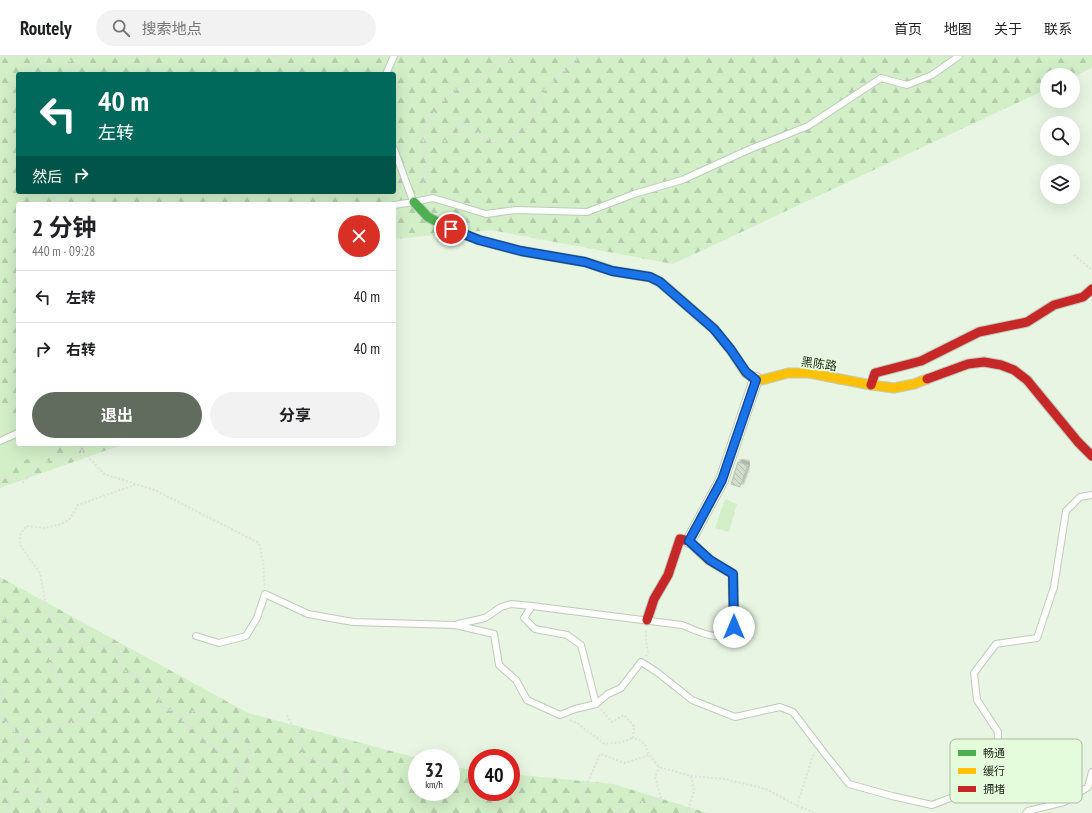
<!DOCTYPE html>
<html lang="zh">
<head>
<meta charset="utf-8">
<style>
	:root { --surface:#fff; --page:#f2f2f2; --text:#202124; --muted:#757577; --line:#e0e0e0; --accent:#626c5e }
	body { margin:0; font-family:"PT Sans Narrow","Noto Sans SC",sans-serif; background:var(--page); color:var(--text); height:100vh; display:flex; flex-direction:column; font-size:15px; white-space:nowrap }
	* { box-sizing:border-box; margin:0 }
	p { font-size:13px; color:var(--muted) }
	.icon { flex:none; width:22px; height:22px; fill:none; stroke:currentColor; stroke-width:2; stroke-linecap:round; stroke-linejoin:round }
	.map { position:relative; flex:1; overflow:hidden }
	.details { position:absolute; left:16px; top:146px; width:380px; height:244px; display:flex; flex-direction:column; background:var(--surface); border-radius:4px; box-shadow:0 4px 16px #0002 }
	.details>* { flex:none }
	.hud { position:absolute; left:16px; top:16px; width:380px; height:122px; border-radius:4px; box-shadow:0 4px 16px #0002; background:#00695c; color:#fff; overflow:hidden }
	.tools { position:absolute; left:1040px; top:12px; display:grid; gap:8px }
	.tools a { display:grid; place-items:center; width:40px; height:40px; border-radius:50%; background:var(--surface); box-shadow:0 4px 16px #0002; font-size:20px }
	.speed { position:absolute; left:408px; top:693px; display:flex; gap:8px; font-size:20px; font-weight:700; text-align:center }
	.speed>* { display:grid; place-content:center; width:52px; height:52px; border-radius:50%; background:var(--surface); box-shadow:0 4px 16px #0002; line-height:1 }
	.speed small { font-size:10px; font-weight:400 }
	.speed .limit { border:6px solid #d22; background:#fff; color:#111 }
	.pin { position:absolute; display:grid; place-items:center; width:34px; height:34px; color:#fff; margin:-17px; border:2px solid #fff; border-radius:50%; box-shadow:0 1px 4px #0007 }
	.me { position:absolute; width:44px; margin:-22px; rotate:0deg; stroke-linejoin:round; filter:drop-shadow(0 0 3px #0008) }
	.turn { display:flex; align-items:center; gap:14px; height:84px; padding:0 16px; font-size:18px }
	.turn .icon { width:52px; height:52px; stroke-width:2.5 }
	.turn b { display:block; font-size:28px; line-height:34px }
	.then { display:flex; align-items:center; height:38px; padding:0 16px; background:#0003; gap:8px; font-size:15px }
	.round { display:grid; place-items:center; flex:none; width:42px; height:42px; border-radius:21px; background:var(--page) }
	.headline { display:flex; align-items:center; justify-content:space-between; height:68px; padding:0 16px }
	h1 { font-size:24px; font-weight:700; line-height:30px }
	.button { display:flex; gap:8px; margin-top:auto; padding:8px 16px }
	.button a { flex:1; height:46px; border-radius:24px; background:var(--accent); color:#fff; font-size:16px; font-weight:700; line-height:46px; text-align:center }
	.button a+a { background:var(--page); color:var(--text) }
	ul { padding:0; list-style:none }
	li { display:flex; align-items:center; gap:12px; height:52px; padding:0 16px; border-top:1px solid var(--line) }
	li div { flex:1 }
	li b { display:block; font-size:15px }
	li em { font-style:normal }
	header { display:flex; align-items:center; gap:24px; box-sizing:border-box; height:56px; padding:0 20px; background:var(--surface); border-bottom:1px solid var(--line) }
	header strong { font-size:19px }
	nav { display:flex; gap:22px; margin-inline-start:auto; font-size:14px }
	.search { width:280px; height:36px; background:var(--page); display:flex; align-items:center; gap:10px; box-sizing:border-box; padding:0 14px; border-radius:22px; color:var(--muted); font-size:15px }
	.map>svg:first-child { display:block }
	.forest { fill:url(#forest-firs); fill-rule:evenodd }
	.green { fill:#d2efc8 }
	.building { fill:url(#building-back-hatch); stroke:#b4bfb0; filter:url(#shadow) }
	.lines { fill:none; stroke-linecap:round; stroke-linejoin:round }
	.lane-casing { stroke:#c0cabc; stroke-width:8 }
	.street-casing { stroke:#c0cabc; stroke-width:14 }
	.fast-casing { stroke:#c0cabc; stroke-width:11 }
	.slow-casing { stroke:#c0cabc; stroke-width:11 }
	.jam-casing { stroke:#c0cabc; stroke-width:11 }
	.path { stroke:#dee2dc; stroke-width:2; stroke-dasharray:2 2; stroke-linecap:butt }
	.lane { stroke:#fcfefb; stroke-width:6 }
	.street { stroke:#fcfefb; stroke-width:12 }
	.fast { stroke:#4caf50; stroke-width:9 }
	.slow { stroke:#ffc107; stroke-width:9 }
	.jam { stroke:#c62828; stroke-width:9 }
	.route-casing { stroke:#114b97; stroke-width:10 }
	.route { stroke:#1a73e8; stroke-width:7 }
	.labels { text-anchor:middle; stroke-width:4; stroke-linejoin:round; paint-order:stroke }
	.street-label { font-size:12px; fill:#1a2317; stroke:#e5fcdc }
	.key { fill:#e5fcdc; stroke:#a8bba1; stroke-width:1 }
	.key-label { font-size:11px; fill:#1a2317 }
</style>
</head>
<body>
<header>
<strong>Routely</strong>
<div class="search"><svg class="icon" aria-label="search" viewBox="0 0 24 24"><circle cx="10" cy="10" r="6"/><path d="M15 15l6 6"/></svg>搜索地点</div>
<nav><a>首页</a><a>地图</a><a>关于</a><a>联系</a></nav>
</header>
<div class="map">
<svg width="1092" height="757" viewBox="0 0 1092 757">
	<defs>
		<pattern id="forest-firs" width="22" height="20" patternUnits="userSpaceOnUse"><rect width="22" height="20" fill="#d2efc8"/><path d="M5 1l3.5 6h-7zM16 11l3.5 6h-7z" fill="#b4cdab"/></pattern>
		<pattern id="building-back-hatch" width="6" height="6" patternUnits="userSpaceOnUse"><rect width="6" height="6" fill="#d2ddce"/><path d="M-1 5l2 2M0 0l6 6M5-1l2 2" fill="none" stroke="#b4bdb0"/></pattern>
		<filter id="shadow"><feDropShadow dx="3" dy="-3" stdDeviation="1" flood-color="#0004"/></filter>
	</defs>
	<rect width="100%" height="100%" fill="#e8f5e3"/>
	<path class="forest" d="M0,0H1092V12L1073,21V19H1047V33L673,208L491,174L394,183V148H18V388H124L0,432ZM18,18H394V136H18Z
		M0,521L248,657L417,702V736H451V711L477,714V736H511V718L613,728L708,757H0Z"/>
	<path class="green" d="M0,348L6,351L18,363V388H43L49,394L0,415Z
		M725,443L737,448L729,476L715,472Z"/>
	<path class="building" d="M738,406L748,409L740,431L731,428Z"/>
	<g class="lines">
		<defs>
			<path id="lane" d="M386,18L394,0
				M394,93L413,145
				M394,149L414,146L433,142L486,158L516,154L587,156L634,138L682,124L748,94L808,70L881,22L907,29L932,19L959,0
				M0,385L18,377
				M458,568L485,562L501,551L511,548L532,550
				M196,580L219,587L246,580L257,562L265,538L308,558L353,566L455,569L494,578L499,609L516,624L527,644L560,659L575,653L596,648L608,638L621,632L641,606L657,616L692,644L735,661L780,651L793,656L825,698L849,728L892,740L932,749L969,735L997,709L998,676L977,644L974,617L996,588L1037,582L1054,531L1066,455L1080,441L1092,439
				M596,648L581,589L567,579L535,573L524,562L532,550L682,569C693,573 705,580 717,580C723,580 730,575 734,571
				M1026,757L1028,755L1064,746L1088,731L1092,716"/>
			<path id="street" d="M689,485L722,424L756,323"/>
			<path id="fast" d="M414,146L428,161L451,173L479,184L521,195L585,206L613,215L638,219"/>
			<path id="slow" d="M638,219L650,221L660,226L714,273L731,294L746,317L756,323L762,324L788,317H809L871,329L894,332L914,328L927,323"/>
			<path id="jam" d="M927,323L968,308L984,306L1001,309L1014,314L1027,324L1078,386L1092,400
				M871,329L875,317L921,305L979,276L1027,266L1054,249L1083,241L1092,233
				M647,564L654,543L668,519L680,483L689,485L709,504L733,518L734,571"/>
		</defs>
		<use href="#lane" class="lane-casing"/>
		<use href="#street" class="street-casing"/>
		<use href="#fast" class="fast-casing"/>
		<use href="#slow" class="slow-casing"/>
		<use href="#jam" class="jam-casing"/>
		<path class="path" d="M32,0L35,18
			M71,0L70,5L72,18
			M272,0L280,3L295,18
			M140,18L145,10L147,0
			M423,85L421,75L426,65L435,56L440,47L451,39L458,31L470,28L486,18L494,9L509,7L514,0
			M419,135L428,117L423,85L438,90L459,75L463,67L494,87L514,80L529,63L543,35L575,5L578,0
			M55,136L57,148
			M43,148L45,136
			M1074,199L1092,214
			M0,241L18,216
			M76,388L104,418L155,434L259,487L263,506L265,532
			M0,423L10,420L23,426L38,410L53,403L84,396
			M0,560L50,594L83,589L116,590L120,596V613L131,617L161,638L158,650L169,653L222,698L235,701L241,715L235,737L228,757
			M80,589L81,579L46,557V549L40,517L20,489V479L26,470L45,472L61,468L69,464L78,449L137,428
			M50,594V610L56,620L91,658
			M646,600L648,597L646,585V575
			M0,626L2,636L0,640
			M161,638L165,629L166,619
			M601,653L612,666L624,659L634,670L633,682L638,683L645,688L648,697L659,711L691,720L725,723L766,733L781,741L797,750L808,754L814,757
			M287,659L298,681L303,702L322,704L344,716L349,736L341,757
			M0,660L19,680L45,750
			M178,661H188L194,654L206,659L217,672L228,680L245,687L251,699L249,709L241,715
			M570,664L577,667L605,688L622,686L633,682
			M0,696C13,680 17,680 36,681L47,671L70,667L85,662L123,633L131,617
			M0,732C4,732 9,732 13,733C28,736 42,746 52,757
			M9,732V757
			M797,750L814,696
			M287,757L289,755L325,731L345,723
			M580,757L582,741L600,698L625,707L649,699
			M616,757L625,750L661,742L655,721L659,711
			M687,757L694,735L691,720"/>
		<use href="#lane" class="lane"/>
		<use href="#street" class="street"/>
		<use href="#fast" class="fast"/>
		<use href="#slow" class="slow"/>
		<use href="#jam" class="jam"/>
	</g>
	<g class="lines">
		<defs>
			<path id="route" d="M451,173L479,184L521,195L585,206L612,215L650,221L660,226L714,273L731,294L746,316L756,324L722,424L689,485L710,504L733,518L734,571"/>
		</defs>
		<use href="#route" class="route-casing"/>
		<use href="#route" class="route"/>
	</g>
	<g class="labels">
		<g class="street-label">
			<text transform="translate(819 308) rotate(8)" y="4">黑陈路</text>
		</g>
	</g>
	<rect x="950" y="683" width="132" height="64" rx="6" class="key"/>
	<rect x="958" y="694" width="18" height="6" fill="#4caf50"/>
	<rect x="958" y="712" width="18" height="6" fill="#ffc107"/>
	<rect x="958" y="730" width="18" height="6" fill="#c62828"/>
	<g class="key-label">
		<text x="983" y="701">畅通</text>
		<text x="983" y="719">缓行</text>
		<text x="983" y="737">拥堵</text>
	</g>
</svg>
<div class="tools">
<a><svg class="icon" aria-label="sound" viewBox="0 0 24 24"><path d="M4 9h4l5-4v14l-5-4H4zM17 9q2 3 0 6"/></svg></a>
<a><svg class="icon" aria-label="search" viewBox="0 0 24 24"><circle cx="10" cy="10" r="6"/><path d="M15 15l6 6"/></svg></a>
<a><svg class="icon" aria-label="layers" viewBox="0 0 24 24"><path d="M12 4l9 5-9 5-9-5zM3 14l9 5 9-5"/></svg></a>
</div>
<div class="speed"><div>32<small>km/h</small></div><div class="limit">40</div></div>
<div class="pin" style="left:451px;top:173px;background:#d93025"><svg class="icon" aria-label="arrive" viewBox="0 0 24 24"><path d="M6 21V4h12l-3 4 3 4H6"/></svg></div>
<svg class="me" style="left:734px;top:571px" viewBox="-20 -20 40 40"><circle r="19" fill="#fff"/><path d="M0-13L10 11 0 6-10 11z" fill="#1a73e8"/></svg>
<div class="hud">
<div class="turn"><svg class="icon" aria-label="left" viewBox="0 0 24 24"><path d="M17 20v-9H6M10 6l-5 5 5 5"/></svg><div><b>40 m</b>左转</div></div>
<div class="then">然后<svg class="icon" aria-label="right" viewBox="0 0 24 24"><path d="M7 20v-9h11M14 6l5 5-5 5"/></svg></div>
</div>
<section class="details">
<div class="headline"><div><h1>2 分钟</h1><p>440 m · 09:28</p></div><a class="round" style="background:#d93025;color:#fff"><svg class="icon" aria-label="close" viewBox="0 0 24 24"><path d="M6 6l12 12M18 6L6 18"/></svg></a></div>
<ul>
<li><svg class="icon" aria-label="left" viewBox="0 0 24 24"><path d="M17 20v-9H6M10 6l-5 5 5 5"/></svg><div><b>左转</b></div><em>40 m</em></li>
<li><svg class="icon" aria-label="right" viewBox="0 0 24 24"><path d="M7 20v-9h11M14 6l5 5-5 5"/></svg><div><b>右转</b></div><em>40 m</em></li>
</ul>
<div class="button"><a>退出</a><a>分享</a></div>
</section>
</div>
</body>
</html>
